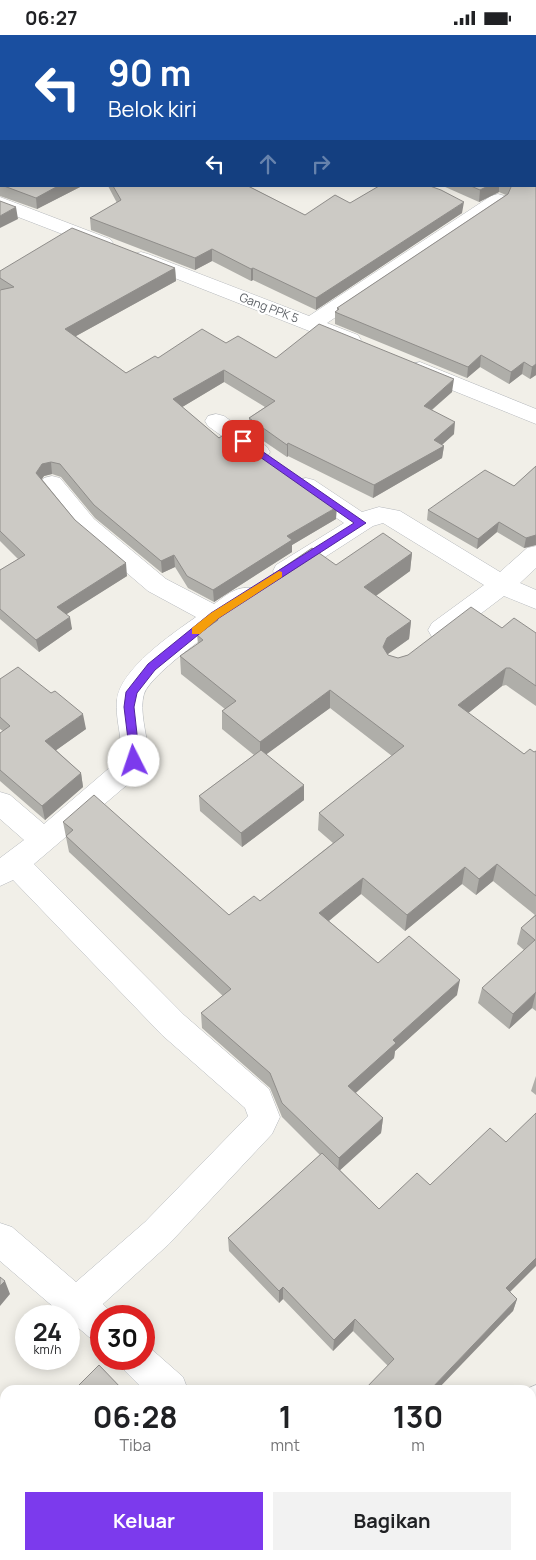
<!DOCTYPE html>
<html lang="id">
<head>
<meta charset="utf-8">
<style>
	:root { --surface:#fff; --page:#f2f2f2; --text:#202124; --muted:#757577; --accent:#7c3aed }
	body { margin:0; font-family:Manrope,sans-serif; background:var(--page); color:var(--text); height:100vh; display:flex; flex-direction:column; font-size:19px; white-space:nowrap }
	* { box-sizing:border-box; margin:0 }
	p { font-size:16px; color:var(--muted) }
	.icon { flex:none; width:28px; height:28px; fill:none; stroke:currentColor; stroke-width:2; stroke-linecap:round; stroke-linejoin:round }
	.map { position:relative; flex:1; overflow:hidden }
	.details { position:absolute; left:0px; top:1350px; width:536px; height:175px; display:flex; flex-direction:column; background:var(--surface); border-radius:15px 15px 0 0; box-shadow:0 2px 12px #0003 }
	.details>* { flex:none }
	.guide { position:absolute; left:0px; top:0px; width:536px; height:152px; box-shadow:0 2px 12px #0003; background:#1a4fa0; color:#fff; overflow:hidden }
	.speed { position:absolute; left:15px; top:1270px; display:flex; gap:10px; font-size:25px; font-weight:700; text-align:center }
	.speed>* { display:grid; place-content:center; width:65px; height:65px; border-radius:50%; background:var(--surface); box-shadow:0 2px 12px #0003; line-height:1 }
	.speed small { font-size:12px; font-weight:400 }
	.speed .limit { border:8px solid #d22; background:#fff; color:#111 }
	.pin { position:absolute; display:grid; place-items:center; width:42px; height:42px; color:#fff; margin:-21px; border-radius:10px; box-shadow:0 2px 8px #0006 }
	.me { position:absolute; width:55px; margin:-28px; rotate:356deg; stroke-linejoin:round; filter:drop-shadow(0 0 4px #0008) }
	.turn { display:flex; align-items:center; gap:18px; height:105px; padding:0 25px; font-size:22px }
	.turn .icon { width:65px; height:65px; stroke-width:2.5 }
	.turn b { display:block; font-size:35px; line-height:42px }
	.lanes { display:flex; align-items:center; height:48px; padding:0 25px; background:#0003; justify-content:center; gap:25px; direction:ltr }
	.lanes .off { opacity:.35 }
	.eta { display:flex; justify-content:space-evenly; align-items:center; height:85px; text-align:center }
	.eta b { font-size:30px; font-weight:700; line-height:35px }
	.action { display:flex; gap:10px; margin-top:auto; padding:10px 25px }
	.action a { flex:1; height:58px; border-radius:0px; background:var(--accent); color:#fff; font-size:20px; font-weight:700; line-height:58px; text-align:center }
	.action a+a { background:var(--page); color:var(--text) }
	.status { display:flex; justify-content:space-between; align-items:center; height:35px; padding:0 25px; background:var(--surface); direction:ltr }
	.status svg { height:14px; fill:currentColor }
	.map>svg:first-child { display:block }
	.lines { fill:none; stroke-linecap:round; stroke-linejoin:round }
	.street-casing { stroke:#b5b8bc; stroke-width:1 }
	.street { fill:#fff; fill-rule:evenodd }
	.wall { fill:#afaea9 }
	.shaded-wall { fill:#8f8d8a }
	.building { fill:#cccac5; stroke:#8f8d8a }
	.route { fill:#7c3aed; stroke:#51269a }
	.slow { fill:#f59e0b }
	.labels { text-anchor:middle; stroke-width:4; stroke-linejoin:round; paint-order:stroke }
	.far-street-label { font-size:12px; fill:#5f6368; stroke:#fff }
</style>
</head>
<body>
<div class="status"><b>06:27</b><svg viewBox="0 0 49 12"><path d="M0 12V9h3v3zM5 12V6h3v6zM10 12V3h3v9zM15 12V0h3v12zM26 1h20v11H26zM47 4h2v5h-2z"/></svg></div>
<div class="map">
<svg width="536" height="1525" viewBox="0 0 536 1525">
	<rect width="100%" height="100%" fill="#f1efe8"/>
	<g class="lines">
		<defs>
			<path id="street" d="M535,77H536V87H535Z
				M498,159L505,161L508,165L505,169L327,288L358,300L361,305L358,310L350,312L134,227L131,223L134,219L141,217L148,219L309,281L491,161Z
				M0,162L110,204L113,208L110,212L103,214L96,212L0,175Z
				M420,327L536,374V389L412,339L409,334L412,329Z
				M216,379L224,381L267,412L270,417L267,422L259,425L251,422L208,391L205,386L208,381Z
				M52,441L60,443L94,484L166,544L214,569C227,560 238,549 255,554L258,560L255,566C233,581 151,637 144,659C139,676 147,699 148,716L147,724L141,738L34,829L184,980L269,1054L280,1082L272,1099L169,1209L103,1269L115,1281H101V1307L89,1302L69,1285V1281H64L0,1226V1188L12,1192L76,1247L145,1187L248,1081L245,1073L162,1000L13,845L0,851V823L24,805L0,784V757L10,760L44,789L121,723C123,704 115,685 117,665C120,634 172,599 196,582L148,556L78,496L40,449L44,443Z
				M306,443L314,445L362,477L379,472L400,476L500,537L527,513L536,511V533L520,548L536,555V574L504,561L450,602L441,604L432,602L428,595L432,588L484,550L383,488L373,491L294,542L285,545L276,542L273,536L276,530L344,488L298,457L294,451L298,445Z
				M144,1309L149,1312L183,1342L188,1355H144L125,1336L120,1324H144Z
				M536,1350V1389L531,1391V1355H524Z
				M324,1520H365L367,1525H326Z
				M381,1520H421L419,1525H379Z"/>
		</defs>
		<use href="#street" class="street-casing"/>
		<use href="#street" class="street"/>
	</g>
	<path class="wall" d="M84,0H202L199,1H84Z
		M0,1L1,2V16L0,14Z
		M1,73V151H82L37,174L0,161V119L1,118V116L0,117Z
		M108,151H248L305,180L350,168L462,178L316,275L253,245L251,246L212,226L195,235L91,195L90,183L117,168Z
		M443,151H535L536,340L530,344L522,339L509,349L480,332L467,343L335,289V277L337,276V273L506,160L499,157L479,167Z
		M175,233L176,246L76,301L126,338L158,323L226,308L276,323L452,357L432,375L454,399L442,410L444,411L442,423L373,463L288,421L287,422L249,396V383L265,372L224,347L182,372L219,403L336,484L292,510V517L214,567L188,553L175,532L162,538L95,483L61,442L52,439L44,441L42,444L75,485L127,541L66,579L72,594L39,617L0,584V535L18,524L0,506V255H1L0,254V236Z
		M536,431V510L524,513L497,497L477,514L427,485L428,475L514,451Z
		M412,518L410,536L376,561L411,586L409,604L388,619V620L398,623L502,593L536,598V671L506,650L502,651L468,678L524,719L534,717L536,716V976L532,973L509,994L478,968L482,953L524,915L517,909L521,893L535,880L493,846L476,860L462,849L405,896L361,859L329,886L378,928L457,960L395,1016L394,1023L355,1058L383,1083L381,1098L340,1135L379,1174L510,1257L517,1264L513,1276L388,1331L353,1296L333,1316L283,1264L279,1268L229,1216L228,1203L320,1120L282,1082L270,1053L202,993L201,978L223,961L69,817L63,787L229,880L260,866L333,808L318,795L319,778L392,721L330,673L266,719L304,765L242,812L200,776L199,761L254,720L222,694V676L225,674L181,639L180,621L198,609L197,600L215,587V579L336,530Z
		M0,644L86,694L56,715L81,738L83,752L45,785L0,746V698L3,696L0,694Z
		M536,1041V1060L531,1056Z"/>
	<path class="shaded-wall" d="M58,151H82L37,174L36,163Z
		M488,151H499V157L479,167L480,155Z
		M464,167L462,178L316,275V263Z
		M16,172L18,184L0,193V181Z
		M212,214V226L195,235V223Z
		M175,233L176,246L67,306L65,294Z
		M253,233V245L251,246V234Z
		M481,320L480,332L467,343L468,332Z
		M524,327L522,339L509,349L511,337Z
		M536,329V340L530,344L532,332Z
		M224,335V347L174,377L173,364Z
		M454,344L452,357L422,383L424,371Z
		M455,387L454,399L436,415L444,411L442,423L373,463L374,450L434,405Z
		M288,408V421L287,422V410Z
		M51,427L52,439L44,441L38,450L36,438L42,429Z
		M337,472L336,484L292,510V517L214,567L213,555L287,501Z
		M499,487L497,497L477,514L478,504Z
		M536,500V510L524,513L526,503Z
		M412,518L410,536L363,570L364,552Z
		M174,520L175,532L162,538L161,526Z
		M126,528L127,541L59,584L57,572Z
		M70,582L72,594L39,617L36,605Z
		M411,586L409,604L385,621L383,612L387,603Z
		M506,633L502,651L456,688L458,670Z
		M330,655V673L260,724V707Z
		M83,679L86,694L48,721L45,706Z
		M81,738L83,752L45,785L42,771Z
		M304,750V765L242,812L241,798Z
		M497,829L493,846L476,860L479,844Z
		M465,832L462,849L405,896L407,880Z
		M363,843L361,859L319,894V878Z
		M460,945L457,960L395,1016L394,1023L347,1066L348,1051L393,1005Z
		M536,957L532,973L509,994L513,979Z
		M383,1083L381,1098L338,1137L339,1123Z
		M536,1223V1231L502,1265L506,1253Z
		M5,1246L10,1259L0,1271V1251Z
		M283,1252V1264L279,1268V1256Z
		M517,1264L513,1276L437,1355H430Z
		M355,1284L353,1296L333,1316L334,1305Z
		M265,1520H272L268,1525H261Z"/>
	<path class="building" d="M102,0H197L199,1H104Z
		M1,73V150H0V119L1,118L0,110V74Z
		M536,115V329L532,332L524,327L511,337L481,320L468,332L335,277L339,274L337,273L508,159L511,152L510,151H535V116Z
		M4,151H58L36,163Z
		M113,151H248L305,180L335,160L350,168L379,151H430L441,155L464,167L316,263L253,233L251,234L212,214L195,223L90,183L121,165Z
		M471,151H488L480,155Z
		M0,166L16,172L0,181Z
		M72,193L175,233L65,294L126,338L155,321L158,323L202,294L226,308L238,301L276,323L319,289L454,344L424,371L455,387L434,405L444,411L374,450L288,408L287,410L249,383L275,366L224,335L173,364L219,403L229,396L337,472L287,501L292,505L213,555L187,541L174,520L161,526L94,470L60,429L51,427L42,429L36,438L75,485L126,528L57,572L70,582L36,605L0,574V535L25,520L0,496V255L14,252L0,243V236Z
		M536,431V500L526,503L499,487L478,504L428,475L485,435L514,451Z
		M383,498L412,518L364,552L411,586L387,603L383,612L388,620L398,623L408,620L471,572L502,593L514,583L536,598V651L510,633H506L458,670L524,719L530,714L534,717L536,716V861L497,829L479,844L465,832L407,880L363,843L319,878L378,928L409,901L460,945L393,1005L396,1008L348,1051L383,1083L339,1123L282,1068L270,1038L201,978L231,954L66,801L73,795L63,787L94,760L229,880L254,861L260,866L344,800L319,778L404,711L330,655L260,707L222,676L236,666L180,621L203,605L197,600L218,585L215,579L312,513L336,530Z
		M18,632L51,658L55,656L83,679L45,706L81,738L42,771L0,735V698L10,691L0,682V644Z
		M261,715L304,750L241,798L199,761Z
		M536,880V957L513,979L482,953L535,905L521,893Z
		M536,1078V1223L506,1253L517,1264L430,1355H364L394,1324L355,1284L334,1305L283,1252L279,1256L228,1203L322,1118L379,1174L417,1138L430,1150L490,1093L506,1107Z
		M0,1242L5,1246L0,1251Z
		M99,1330L123,1355H74Z
		M5,1425V1520H265L261,1525H0V1430Z"/>
	<path class="route" d="M243,403L366,488L219,583L155,635L137,658L134,672L140,726L138,729H131L124,672L126,657L148,629L211,578L354,488L240,408V404Z"/>
	<path class="slow" d="M279,536L282,537V542L219,583L200,599H192V593L211,578Z"/>
	<g class="labels">
		<g class="far-street-label">
			<text transform="translate(269 273) rotate(21)" y="4">Gang PPK 5</text>
		</g>
	</g>
</svg>
<div class="speed"><div>24<small>km/h</small></div><div class="limit">30</div></div>
<div class="pin" style="left:243px;top:406px;background:#d93025"><svg class="icon" aria-label="arrive" viewBox="0 0 24 24"><path d="M6 21V4h12l-3 4 3 4H6"/></svg></div>
<svg class="me" style="left:134px;top:726px" viewBox="-20 -20 40 40"><circle r="19" fill="#fff"/><path d="M0-13L10 11 0 6-10 11z" fill="#7c3aed"/></svg>
<div class="guide">
<div class="turn"><svg class="icon" aria-label="left" viewBox="0 0 24 24"><path d="M17 20v-9H6M10 6l-5 5 5 5"/></svg><div><b>90 m</b>Belok kiri</div></div>
<div class="lanes"><svg class="icon" aria-label="left" viewBox="0 0 24 24"><path d="M17 20v-9H6M10 6l-5 5 5 5"/></svg><svg class="icon off" aria-label="ahead" viewBox="0 0 24 24"><path d="M12 20V5M6 11l6-6 6 6"/></svg><svg class="icon off" aria-label="right" viewBox="0 0 24 24"><path d="M7 20v-9h11M14 6l5 5-5 5"/></svg></div>
</div>
<section class="details">
<div class="eta">
<div><b>06:28</b><p>Tiba</p></div>
<div><b>1</b><p>mnt</p></div>
<div><b>130</b><p>m</p></div>
</div>
<div class="action"><a>Keluar</a><a>Bagikan</a></div>
</section>
</div>
</body>
</html>
